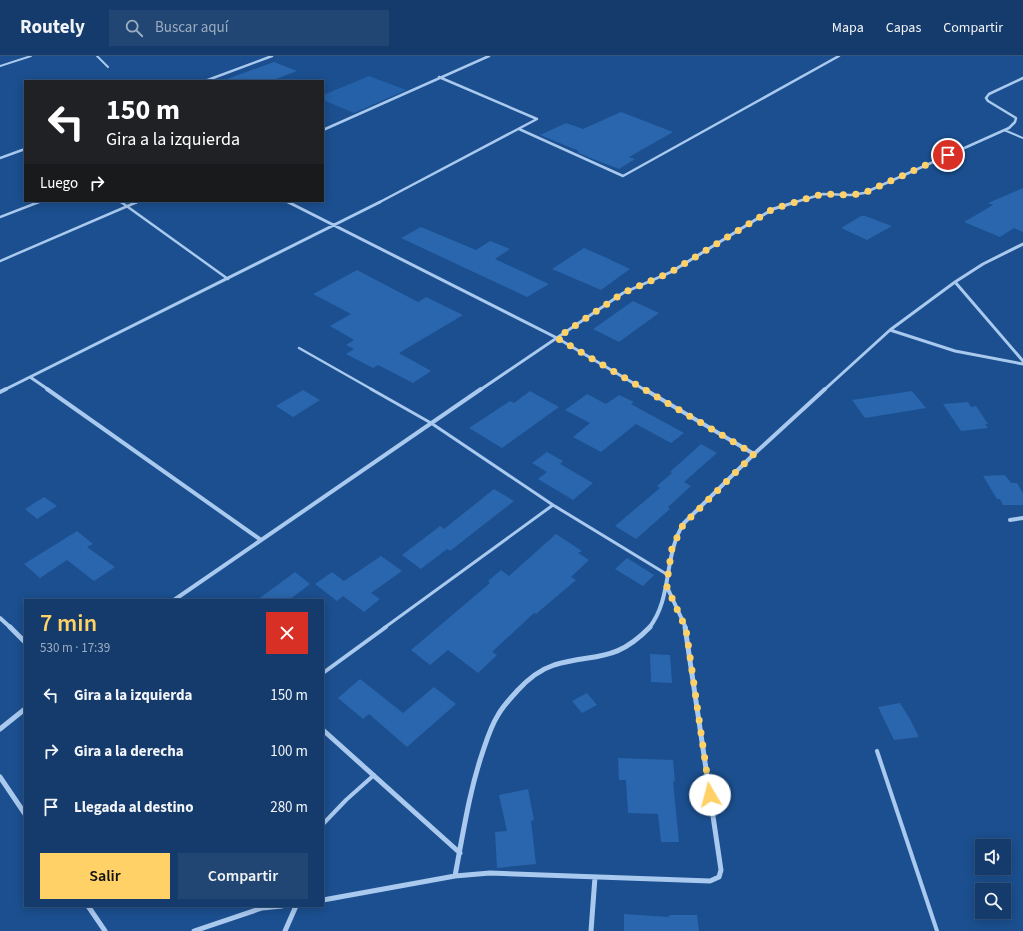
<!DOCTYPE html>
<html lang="es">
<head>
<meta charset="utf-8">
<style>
	:root { --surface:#143b6b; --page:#214673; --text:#f1f3f6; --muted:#9dadc1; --line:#33557e; --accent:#ffd166 }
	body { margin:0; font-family:"Source Sans 3",sans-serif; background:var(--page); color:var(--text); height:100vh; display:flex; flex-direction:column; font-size:15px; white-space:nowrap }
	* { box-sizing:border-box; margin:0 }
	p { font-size:13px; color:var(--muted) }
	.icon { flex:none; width:22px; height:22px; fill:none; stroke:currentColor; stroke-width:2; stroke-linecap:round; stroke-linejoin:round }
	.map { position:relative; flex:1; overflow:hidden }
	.panel { position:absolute; left:24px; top:543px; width:300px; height:308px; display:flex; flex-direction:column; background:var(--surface); border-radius:0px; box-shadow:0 2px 10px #0003,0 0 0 1px var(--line) }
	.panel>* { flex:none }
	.banner { position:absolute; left:24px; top:24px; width:300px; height:122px; border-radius:0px; box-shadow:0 2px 10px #0003,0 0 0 1px var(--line); background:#202124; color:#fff; overflow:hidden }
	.buttons { position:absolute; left:975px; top:783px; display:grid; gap:8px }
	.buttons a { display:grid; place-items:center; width:36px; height:36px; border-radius:0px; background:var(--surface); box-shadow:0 2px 10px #0003,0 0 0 1px var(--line); font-size:20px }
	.pin { position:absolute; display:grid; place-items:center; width:34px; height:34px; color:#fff; margin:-17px; border:2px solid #fff; border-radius:50%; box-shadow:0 1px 4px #0007 }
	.me { position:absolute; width:44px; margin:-22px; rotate:352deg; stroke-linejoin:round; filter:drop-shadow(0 0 3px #0008) }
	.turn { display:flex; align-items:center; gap:14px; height:84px; padding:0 16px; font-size:18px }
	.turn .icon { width:52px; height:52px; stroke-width:2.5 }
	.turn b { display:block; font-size:28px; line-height:34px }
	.then { display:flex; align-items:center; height:38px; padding:0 16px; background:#0003; gap:8px; font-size:15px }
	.round { display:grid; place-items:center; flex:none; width:42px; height:42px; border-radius:0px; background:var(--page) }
	.summary { display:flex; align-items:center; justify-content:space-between; height:68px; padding:0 16px }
	h1 { font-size:24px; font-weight:600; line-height:30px; color:var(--accent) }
	.primary-button { display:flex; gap:8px; margin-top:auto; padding:8px 16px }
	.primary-button a { flex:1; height:46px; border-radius:0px; background:var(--accent); color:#111; font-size:16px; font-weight:600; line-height:46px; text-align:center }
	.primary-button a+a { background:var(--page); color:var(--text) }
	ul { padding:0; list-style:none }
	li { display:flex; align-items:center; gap:12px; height:56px; padding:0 16px }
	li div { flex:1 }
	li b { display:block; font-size:15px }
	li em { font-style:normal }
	header { display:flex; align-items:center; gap:24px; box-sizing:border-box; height:56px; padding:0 20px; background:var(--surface); border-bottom:1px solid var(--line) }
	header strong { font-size:19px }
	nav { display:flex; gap:22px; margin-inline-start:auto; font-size:14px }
	.search { width:280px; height:36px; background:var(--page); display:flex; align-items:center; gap:10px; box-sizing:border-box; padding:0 14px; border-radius:0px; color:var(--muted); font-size:15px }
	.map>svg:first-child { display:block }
	.green { fill:#2461a8 }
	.building { fill:#2a66ad }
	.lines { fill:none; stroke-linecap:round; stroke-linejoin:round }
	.service-far3 { stroke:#a9c9ee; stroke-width:2 }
	.service-far2 { stroke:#a9c9ee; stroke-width:2.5 }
	.service-far1 { stroke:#a9c9ee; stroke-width:3 }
	.service { stroke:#a9c9ee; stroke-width:4 }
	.minor-far3 { stroke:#a9c9ee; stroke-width:2.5 }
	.minor-far2 { stroke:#a9c9ee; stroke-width:3 }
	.minor-far1 { stroke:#a9c9ee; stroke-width:4 }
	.minor { stroke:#a9c9ee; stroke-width:5 }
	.route { stroke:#ffd166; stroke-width:7; stroke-dasharray:0 12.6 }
</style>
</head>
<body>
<header>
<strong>Routely</strong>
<div class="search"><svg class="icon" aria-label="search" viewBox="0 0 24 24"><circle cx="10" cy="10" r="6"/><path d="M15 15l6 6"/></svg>Buscar aquí</div>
<nav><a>Mapa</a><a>Capas</a><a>Compartir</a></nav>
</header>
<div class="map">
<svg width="1023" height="875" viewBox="0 0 1023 875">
	<rect width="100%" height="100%" fill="#1b4f8f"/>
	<path class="green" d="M369,20L406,34L354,57L323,44V39Z"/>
	<path class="building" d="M274,6L297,15L271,25H228L227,23Z
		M621,56L673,76L629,101L635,103L619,113L588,101L577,96L579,95L540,79L566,67L583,73Z
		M1023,132V176L1014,172L1000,181L964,166L993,149L988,147Z
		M861,160H865L892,170L867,184L841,172Z
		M421,171L476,194L490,185L510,193L495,203L549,228L527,241L401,182Z
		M584,192L609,203L630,213L601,234L552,213Z
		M357,214L418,246L426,241L463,259L399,297L431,315L413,327L378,309L373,312L346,298L354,293L346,289L354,284L330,270L351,258L313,238Z
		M633,245L659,257L619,286L593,273Z
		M303,334L320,344L293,361L276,350Z
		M530,335L559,351L502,392L469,372L510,345L514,347Z
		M912,335L926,352L865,362L852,344Z
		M587,338L606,348L619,339L634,346L631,348L684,377L671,387L636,368L601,396L573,381L590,367L565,354Z
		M968,346L971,351L976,350L988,368H985L988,372L961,375L943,348Z
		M701,388L717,397L684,426L691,430L668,451L670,453L636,483L615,470L660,432L657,430L672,417L670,416Z
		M547,396L563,405L560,408L593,427L573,444L538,423L547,416L532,407Z
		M1005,419L1011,427H1017L1023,437V449H1003L1000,443H997L983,420Z
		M494,433L514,445L450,495L447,493L421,513L402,499L440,470L444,473Z
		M44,441L57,450L37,463L25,453Z
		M77,475L93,488L87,491L115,511L94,525L67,504L40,522L24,508Z
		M556,478L582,495L578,497L589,504L571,521L576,524L536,558L534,557L492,596L497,599L478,617L448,594L430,609L411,594L490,527L488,525L501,514L509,520Z
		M381,500L402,515L371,537L380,543L364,556L343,540L337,545L315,528L332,516L344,525Z
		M627,502L654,519L643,530L615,513Z
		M295,516L310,528L289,544H257Z
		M650,598L670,599L672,627L651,626Z
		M360,623L403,657L434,631L456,648L407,691L369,658L363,663L338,642Z
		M587,637L597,649L582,657L572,645Z
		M900,647L910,663L919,681L894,684L878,651Z
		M618,702L673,704L675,726L673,725L679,786H661L658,758L628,757L626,724H619Z
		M528,733L534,764L531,765L536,808L497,812L495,776L507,775L499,739Z
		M624,858L669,861V859H697L699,875H624Z"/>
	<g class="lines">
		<path class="service-far3" d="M97,0L108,11
			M0,10L31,0
			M1004,74L1023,82
			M119,145L122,147
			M36,147L42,145
			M135,147L140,145"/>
		<path class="service-far2" d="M121,146L228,223
			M0,161L39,146
			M0,205L137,146
			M299,292L373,334"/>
		<path class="service-far1" d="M371,333L431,367L553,449L668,519
			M384,572L553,449"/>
		<path class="service" d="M323,617L386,571
			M877,695L937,875
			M323,768L346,744L374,719"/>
		<path class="minor-far3" d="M439,21L537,63
			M205,25L272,0
			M519,73L623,120L839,0
			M323,74L489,0
			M0,102L25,93
			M286,145L290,147
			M378,147L537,63
			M792,147L823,138L851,139L864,137L1009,72L1015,66L1016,62L988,45L986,42L989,38L1023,22"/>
		<path class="minor-far2" d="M288,146L557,282L645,334
			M955,226L1023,305
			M890,274L955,295L1023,308
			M30,321L49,334
			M4,334L380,146
			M480,334L623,237L671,216L773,153L796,146
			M824,334L890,274L955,226L983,208L1023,188"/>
		<path class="minor-far1" d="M47,333L261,484
			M644,333L754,398
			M0,336L6,333
			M1010,464L1023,462
			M667,531L686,572
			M174,544L481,333
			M0,562L11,572
			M649,572C673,542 663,499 684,467L754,398L825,333"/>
		<path class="minor" d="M10,571L25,586
			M0,673L25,653
			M323,674L460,797
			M0,721L25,758
			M455,820C463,778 469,736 483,695C487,683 491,670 498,659C503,650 510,643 517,635C527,624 539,614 554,609C596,597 615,607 650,571
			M323,844L455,820L490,817L710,825L719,821L721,814L685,571
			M88,850L105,875
			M194,875L262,852L282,850
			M285,875L296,850
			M591,875L595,821"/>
	</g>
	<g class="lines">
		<path class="route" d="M710,739L686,573L667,531L668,519L672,492L683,469L754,398L557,282L623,237L671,216L773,153L822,138L851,139L864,137L948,99"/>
	</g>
</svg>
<div class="buttons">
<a><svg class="icon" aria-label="sound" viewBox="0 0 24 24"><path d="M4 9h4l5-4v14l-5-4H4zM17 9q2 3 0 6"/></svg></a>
<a><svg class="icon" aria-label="search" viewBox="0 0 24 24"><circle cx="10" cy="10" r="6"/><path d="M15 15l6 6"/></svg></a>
</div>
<div class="pin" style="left:948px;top:99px;background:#d93025"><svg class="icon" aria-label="arrive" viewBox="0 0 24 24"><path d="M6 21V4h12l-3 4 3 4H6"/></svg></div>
<svg class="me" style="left:710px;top:739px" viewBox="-20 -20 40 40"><circle r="19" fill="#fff"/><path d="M0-13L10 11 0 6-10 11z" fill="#ffd166"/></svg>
<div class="banner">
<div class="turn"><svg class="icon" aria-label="left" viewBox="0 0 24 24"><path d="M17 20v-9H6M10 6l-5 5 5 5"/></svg><div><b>150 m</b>Gira a la izquierda</div></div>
<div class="then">Luego<svg class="icon" aria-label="right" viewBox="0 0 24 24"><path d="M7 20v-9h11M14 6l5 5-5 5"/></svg></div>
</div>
<section class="panel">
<div class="summary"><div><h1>7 min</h1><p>530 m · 17:39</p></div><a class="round" style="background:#d93025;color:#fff"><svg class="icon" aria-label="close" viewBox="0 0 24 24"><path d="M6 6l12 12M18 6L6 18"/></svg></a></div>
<ul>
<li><svg class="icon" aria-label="left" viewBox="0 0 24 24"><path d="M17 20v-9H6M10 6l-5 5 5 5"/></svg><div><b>Gira a la izquierda</b></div><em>150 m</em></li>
<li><svg class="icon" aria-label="right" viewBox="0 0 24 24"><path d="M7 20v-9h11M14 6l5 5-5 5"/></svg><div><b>Gira a la derecha</b></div><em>100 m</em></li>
<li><svg class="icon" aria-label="arrive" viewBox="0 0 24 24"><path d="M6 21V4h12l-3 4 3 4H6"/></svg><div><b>Llegada al destino</b></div><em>280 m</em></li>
</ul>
<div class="primary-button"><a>Salir</a><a>Compartir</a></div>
</section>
</div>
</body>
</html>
